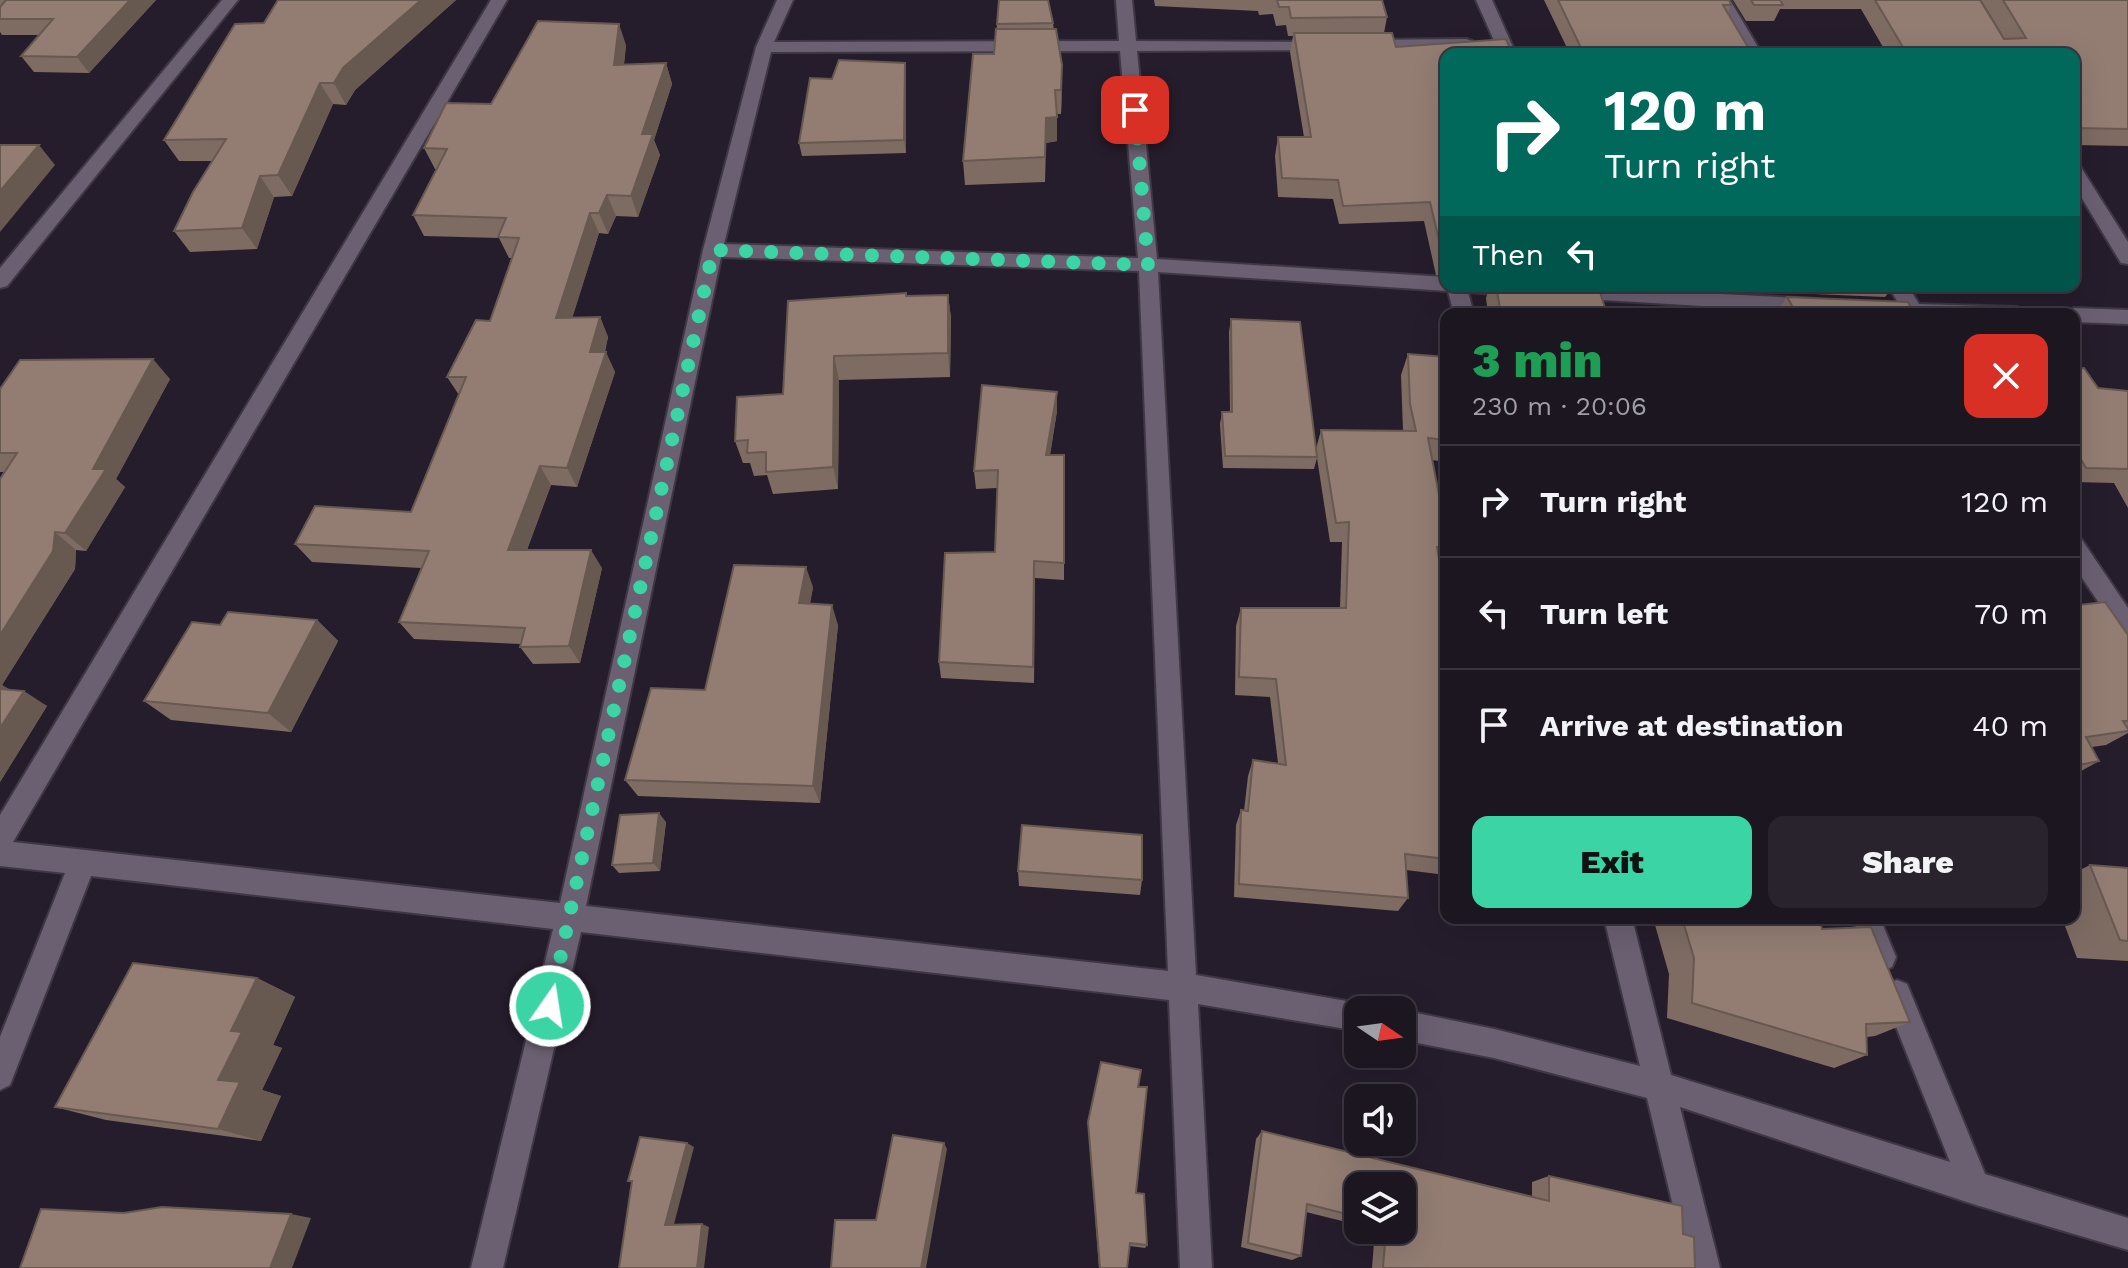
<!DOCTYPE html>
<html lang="en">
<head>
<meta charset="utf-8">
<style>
	:root { --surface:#1c1621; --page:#29232e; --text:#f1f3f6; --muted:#a09fa5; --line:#3a353f; --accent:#3ad4a5 }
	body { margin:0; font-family:"Work Sans",sans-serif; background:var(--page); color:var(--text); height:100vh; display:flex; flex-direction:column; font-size:30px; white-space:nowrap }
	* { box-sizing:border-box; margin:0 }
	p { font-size:26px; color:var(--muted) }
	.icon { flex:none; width:44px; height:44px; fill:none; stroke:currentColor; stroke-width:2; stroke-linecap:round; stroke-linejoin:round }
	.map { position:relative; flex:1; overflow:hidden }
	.sheet { position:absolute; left:1440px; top:308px; width:640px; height:616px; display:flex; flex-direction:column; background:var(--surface); border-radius:16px; box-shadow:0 8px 32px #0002,0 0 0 2px var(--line) }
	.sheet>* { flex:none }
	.guide { position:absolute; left:1440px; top:48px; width:640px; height:244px; border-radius:16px; box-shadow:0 8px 32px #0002,0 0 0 2px var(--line); background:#00695c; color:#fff; overflow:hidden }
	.needle { width:52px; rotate:103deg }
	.controls { position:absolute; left:1344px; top:996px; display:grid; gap:16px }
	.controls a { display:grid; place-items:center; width:72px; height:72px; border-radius:16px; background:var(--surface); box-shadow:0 8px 32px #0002,0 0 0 2px var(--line); font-size:40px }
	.pin { position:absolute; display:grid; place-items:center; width:68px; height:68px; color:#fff; margin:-34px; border-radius:16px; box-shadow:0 4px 12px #0006 }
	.me { position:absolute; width:88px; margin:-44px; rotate:13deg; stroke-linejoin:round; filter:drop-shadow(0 0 6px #0008) }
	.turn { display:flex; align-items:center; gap:28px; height:168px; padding:0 32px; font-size:36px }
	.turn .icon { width:104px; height:104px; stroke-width:2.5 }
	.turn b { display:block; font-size:56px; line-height:68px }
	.then { display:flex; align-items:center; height:76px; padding:0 32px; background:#0003; gap:16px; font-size:30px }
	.round { display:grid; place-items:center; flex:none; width:84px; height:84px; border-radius:16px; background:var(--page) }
	.overview { display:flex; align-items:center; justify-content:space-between; height:136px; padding:0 32px }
	h1 { font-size:48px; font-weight:800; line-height:60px; color:#1e9e55 }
	.button { display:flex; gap:16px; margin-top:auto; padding:16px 32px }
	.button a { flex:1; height:92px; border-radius:16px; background:var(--accent); color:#111; font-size:32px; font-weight:800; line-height:92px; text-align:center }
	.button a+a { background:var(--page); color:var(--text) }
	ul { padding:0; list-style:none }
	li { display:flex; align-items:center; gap:24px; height:112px; padding:0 32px; border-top:2px solid var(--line) }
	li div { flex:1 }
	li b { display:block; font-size:30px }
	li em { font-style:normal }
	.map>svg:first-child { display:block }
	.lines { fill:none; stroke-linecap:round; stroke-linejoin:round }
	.street-casing { stroke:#3f3844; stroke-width:4 }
	.street { fill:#6b6072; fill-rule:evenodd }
	.wall { fill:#7e6c63 }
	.shaded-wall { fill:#675850 }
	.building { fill:#937d73; stroke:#675850; stroke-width:2 }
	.route { stroke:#3ad4a5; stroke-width:14; stroke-dasharray:0 25.2 }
</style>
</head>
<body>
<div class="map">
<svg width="2128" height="1268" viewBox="0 0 2128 1268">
	<rect width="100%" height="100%" fill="#261d2c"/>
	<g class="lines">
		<defs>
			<path id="street" d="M222,0H238L7,286L0,288V268Z
				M491,0H507L13,842L560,903L703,250L756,47L777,0H793L774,42L1119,41L1116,0H1132L1136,41L1328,42V48L1322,50L1137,51L1157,259L1446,277V286H1529L1531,289L1521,296L1468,292L1474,314H1454L1448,291L1158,272L1196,975L1358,1003L1370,1010H1358V1031L1198,1004L1212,1268H1180L1169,1000L581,932L503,1268H471L553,929L91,876L10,1085L0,1090V1037L65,873L0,866V815ZM1120,51L1138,258L724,244L771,52ZM721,257L1139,271L1168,971L586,906Z
				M1476,0H1492L1516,54H1500Z
				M1714,0H1730L1762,54H1746Z
				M1466,39L1472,41V47L1362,50L1354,45L1362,40Z
				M2074,164L2080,166L2128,242V264L2121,263L2074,185Z
				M1564,286L1817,299L1827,306L1817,313L1570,298L1560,291Z
				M1888,286H1908L1919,304L2017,307L2027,314H1873L1874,305L1899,304Z
				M2074,308L2128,310V324L2074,322V314H2065Z
				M2074,538L2082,540L2128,608V637L2120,634L2074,566Z
				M1604,918H1632L1671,1075L1950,1162L1883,994L1887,984L1897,980L1907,984L1985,1174L2128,1218V1250L1976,1205L1680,1107L1720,1268H1688L1647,1098L1494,1058L1402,1040V1010L1494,1029L1640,1066Z
				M1852,918H1880L1896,957L1892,967L1882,971L1872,967Z"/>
		</defs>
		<use href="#street" class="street-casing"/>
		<use href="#street" class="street"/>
	</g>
	<path class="wall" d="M0,0H156L89,73L34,72L21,56L39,35H2L0,32Z
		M278,0H456L355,90L346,105L333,104L292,196L274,197L257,249L190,252L174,231L212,161H179L164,140L264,23Z
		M1154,0H1382L1387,17L1384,33L1396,47L1446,54V276L1436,275L1424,221L1339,224L1333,199L1278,197L1275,156L1278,137H1304L1290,52L1293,36H1288L1286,25L1276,26L1273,14L1259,15L1258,11L1155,6Z
		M1544,0H1729L1731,5L1728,12L1752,54H1570Z
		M1733,0H1980L2005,39L1981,0H2128V146L2074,145V54H1887L1861,9H1780L1774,21H1746Z
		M1053,23L1062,89L1061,114H1056L1057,141L1046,143L1045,182L965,185L963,161L994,54L997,24Z
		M626,45L624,65L666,63L672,84L654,140L660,155L638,217L616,216L608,234L599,233L572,318L600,317L608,337L605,352L615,372L577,487L551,485L527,550L602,568L580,663L533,664L520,647L521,644L414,639L399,622L421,568L312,562L295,544L411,512L459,395L447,377L490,321L512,258H509L499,238L424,236L413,215L437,169H435L424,148L491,104Z
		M905,63L906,77V153L802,156L799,143L832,79Z
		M1490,286H1598L1607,314H1488L1486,298Z
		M1763,286H1894L1885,297L1766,292Z
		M948,295L951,318L950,377L839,380L838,489L773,494L767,475L754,476L750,463H743L735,441L783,394L907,296Z
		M1787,297L1914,314H1778L1777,312Z
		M1231,319L1316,449L1321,430L1403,431L1401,375L1408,354L1446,357V462L1432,460L1446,531V554L1440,567L1446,601V875L1406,870L1408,898L1398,911L1234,897L1236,825L1241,810L1244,811L1248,776L1253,760L1278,763L1270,697L1235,695L1236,626L1241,608H1340L1342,542H1330L1317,458L1314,469L1223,468L1220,424L1222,412H1230L1229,332Z
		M2074,369L2098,388L2128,391V508L2114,483L2074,482Z
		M170,379L116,479L125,487L86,551L76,550L75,569L2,685L10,690L47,706L0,782L5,472H0V389Z
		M1057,411L1050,455H1064V580L1035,578L1034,683L941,678L939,662L995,552L997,488L976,489L974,471Z
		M813,587L810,604L838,625L820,803L638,796L625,780L705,690Z
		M2074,597L2079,605L2128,635V733L2106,745L2092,747L2099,761L2074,775Z
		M317,620L338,641L291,732L171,720L144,701L220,625Z
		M666,822L660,871L619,873L612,865Z
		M2090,865L2128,868V961L2077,958L2062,918H2074V873Z
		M1018,871L1142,880L1140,895L1019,886Z
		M1653,918H1819L1822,929L1910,1022L1875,1036L1867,1037V1055L1834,1068L1667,1018L1669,974Z
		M257,978L295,997L273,1045L282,1048L262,1090L281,1096L261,1141L106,1120L55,1107Z
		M1138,1087L1136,1193L1147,1245L1145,1248L1130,1246L1127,1268H1099L1088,1122Z
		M1262,1131L1532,1197V1182L1549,1176L1683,1234L1695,1268H1372L1375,1230H1402L1358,1186V1225L1306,1212L1301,1256L1292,1260L1241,1247L1256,1139Z"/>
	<path class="shaded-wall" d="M130,0H156L89,73L77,57Z
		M421,0H456L355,90L346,105L334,83L343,68Z
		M619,24L626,45L621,86L614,65Z
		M666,63L672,84L654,140L660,155L638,217L631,196L642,134Z
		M905,63L906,77V153L904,140Z
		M1062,65V89L1061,114V90Z
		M320,83L333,104L292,196L278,175Z
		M1057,117V141L1046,143L1045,182L1046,118Z
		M39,145L55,165L0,232V191Z
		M260,176L274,197L257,249L242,228Z
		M607,195L616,216L608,234L599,213Z
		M590,213L599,233L566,338L556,318Z
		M948,295L951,318L950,377L948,353Z
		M600,317L608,337L599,372L590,352Z
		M606,352L615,372L577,487L567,468Z
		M834,356L839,380L838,489L833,467Z
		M153,359L170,379L116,479L125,487L86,551L65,533L93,469Z
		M1057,392V411L1047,473L1046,455Z
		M540,466L551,485L520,568L508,550Z
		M55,532L76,550L75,569L2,685L19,695H0V635Z
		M591,550L602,568L580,663L569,646Z
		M806,567L813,587L806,622L799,603Z
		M832,605L838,625L820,803L813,786Z
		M317,620L338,641L291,732L268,713Z
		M24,691L47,706L0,782V728Z
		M659,813L666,822L660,871L653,863Z
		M257,978L295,997L273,1045L282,1048L262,1090L281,1096L261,1141L218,1129V1080L231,1031Z
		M687,1143L694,1147L673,1228L665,1225Z
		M944,1143L947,1149L926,1268H921Z
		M291,1214L311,1218L292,1268H270Z
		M702,1224L709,1227L704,1268H697Z"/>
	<path class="building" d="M6,0H130L77,57L21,56L53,19H0V7Z
		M278,0H421L343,68L334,83H320L278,175L260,176L242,228L174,231L193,192L226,139L164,140L235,24L264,23Z
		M999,0H1048L1053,23L997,24Z
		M1277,0H1382L1387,17L1291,18L1289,7H1279Z
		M1558,0H1729L1731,5H1723L1752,54H1584Z
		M1751,0H1780L1783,5H1754Z
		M1875,0H1980L2004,39L2026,38L2003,0H2128V129L2074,128V54H1907Z
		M538,21L619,24L614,65L666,63L642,134H653L631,196L607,195L599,213H590L556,318L600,317L590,352H606L567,468L540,466L508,550H591L569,646L520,647L525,628L399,622L429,551L295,544L315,506L411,512L466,377H447L476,320L490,321L519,238L498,237L506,218L413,215L447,149L424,148L446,103L491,104Z
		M996,29H1056L1062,65L1061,90H1055L1057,117L1046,118L1045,157L963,161L973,54H994Z
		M1294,33H1392L1396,47L1506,39L1512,54H1446V257H1443L1430,202L1343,206L1338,180L1282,178L1278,137H1311Z
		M839,60L905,63L904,140L799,143L810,78L832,79Z
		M0,145H39L0,191Z
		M1496,286H1598L1607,314H1501Z
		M906,293V296L948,295V353L834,356L833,467L766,472V452L747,453L748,440L735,441L737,397L783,394L788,301Z
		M1787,297L1908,302L1914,314H1797Z
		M1231,319L1300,322L1317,457L1225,456L1222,412H1232Z
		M1408,354L1446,357V440L1428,438L1446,531V547H1437L1446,601V859L1405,854L1408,898L1239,884L1241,810L1248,811L1253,760L1286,765L1276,679L1239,677L1241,608H1346L1349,522L1336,523L1321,430L1416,431L1410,404Z
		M153,359L93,469H106L65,533L55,532L53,551L0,635V479L17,453H0V389L20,360Z
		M2084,368L2098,388L2128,391V469L2086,468L2074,447V369Z
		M982,385L1057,392L1046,455H1064V563L1034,561L1033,667L939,662L945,553L995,552L998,470L974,471Z
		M734,565L806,567L799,603L832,605L813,786L625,780L651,688L705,690Z
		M2074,597L2079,605L2105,602L2128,635V721H2123L2128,729V731L2086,737L2099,761L2074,766Z
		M228,612L317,620L268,713L144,701L192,622L220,625Z
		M0,689L24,691L0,728Z
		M659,813L653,863L612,865L620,815Z
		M1022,825L1142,835V880L1018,871Z
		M2090,865L2128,868V941L2120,940Z
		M1682,918H1819L1822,929L1871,927L1910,1022L1866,1024L1867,1055L1692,1003L1694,958Z
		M133,963L257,978L231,1031L242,1032L218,1080L240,1082L218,1129L55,1107Z
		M1101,1062L1141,1070L1138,1087H1147L1136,1193L1144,1194L1147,1245L1130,1243L1127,1268H1100L1088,1122Z
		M1262,1131L1549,1201V1176L1682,1206L1683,1234L1694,1237L1695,1268H1383L1386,1230H1402V1186H1358V1217L1307,1204L1301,1256L1248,1243Z
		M893,1135L944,1143L921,1268H831L835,1220H876Z
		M640,1137L687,1143L665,1225L702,1224L697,1268H619L632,1181H628Z
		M162,1207L291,1214L270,1268H20L41,1209L124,1213Z"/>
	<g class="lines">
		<path class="route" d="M550,1006L713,250L1148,265L1135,110"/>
	</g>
</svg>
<div class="controls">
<a><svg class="needle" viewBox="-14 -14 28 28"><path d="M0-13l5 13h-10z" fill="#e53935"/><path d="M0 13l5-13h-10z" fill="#a09fa5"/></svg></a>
<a><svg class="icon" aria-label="sound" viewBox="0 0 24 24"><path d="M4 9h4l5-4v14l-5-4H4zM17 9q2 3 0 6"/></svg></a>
<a><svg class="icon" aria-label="layers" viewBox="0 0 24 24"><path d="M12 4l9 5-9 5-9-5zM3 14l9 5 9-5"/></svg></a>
</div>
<div class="pin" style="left:1135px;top:110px;background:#d93025"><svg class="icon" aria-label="arrive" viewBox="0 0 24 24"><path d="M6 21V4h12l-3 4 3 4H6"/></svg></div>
<svg class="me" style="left:550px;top:1006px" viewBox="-20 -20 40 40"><circle r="17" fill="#3ad4a5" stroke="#fff" stroke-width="3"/><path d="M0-11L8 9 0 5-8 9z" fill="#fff"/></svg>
<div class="guide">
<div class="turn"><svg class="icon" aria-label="right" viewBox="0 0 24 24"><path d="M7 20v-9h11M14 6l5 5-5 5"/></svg><div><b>120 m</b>Turn right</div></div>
<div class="then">Then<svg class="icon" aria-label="left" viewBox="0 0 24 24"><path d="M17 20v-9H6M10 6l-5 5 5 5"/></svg></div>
</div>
<section class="sheet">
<div class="overview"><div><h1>3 min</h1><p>230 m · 20:06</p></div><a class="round" style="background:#d93025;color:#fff"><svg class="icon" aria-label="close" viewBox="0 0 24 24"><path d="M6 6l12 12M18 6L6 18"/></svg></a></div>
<ul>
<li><svg class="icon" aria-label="right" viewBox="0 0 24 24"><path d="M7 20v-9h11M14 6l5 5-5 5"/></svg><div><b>Turn right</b></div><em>120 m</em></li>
<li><svg class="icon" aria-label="left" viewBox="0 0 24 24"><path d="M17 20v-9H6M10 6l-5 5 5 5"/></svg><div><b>Turn left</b></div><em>70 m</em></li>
<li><svg class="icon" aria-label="arrive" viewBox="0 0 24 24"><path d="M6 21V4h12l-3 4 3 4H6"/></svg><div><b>Arrive at destination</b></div><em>40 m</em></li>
</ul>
<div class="button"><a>Exit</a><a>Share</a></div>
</section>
</div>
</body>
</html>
